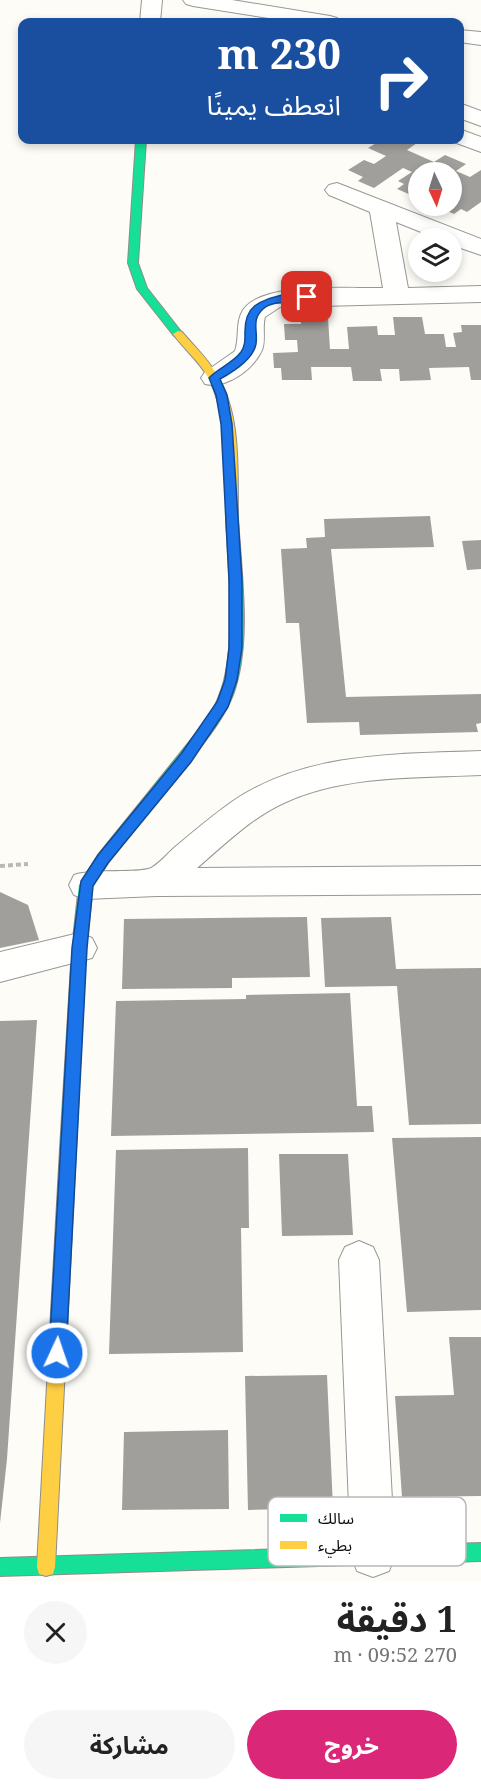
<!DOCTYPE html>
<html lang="ar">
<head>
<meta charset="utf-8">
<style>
	:root { --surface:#fff; --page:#f6f6f6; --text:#222; --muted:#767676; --accent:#db2777 }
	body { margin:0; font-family:"Noto Serif","Noto Sans Arabic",serif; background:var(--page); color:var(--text); direction:rtl; height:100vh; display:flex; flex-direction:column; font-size:22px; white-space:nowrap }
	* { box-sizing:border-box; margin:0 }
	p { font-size:20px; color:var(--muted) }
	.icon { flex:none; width:33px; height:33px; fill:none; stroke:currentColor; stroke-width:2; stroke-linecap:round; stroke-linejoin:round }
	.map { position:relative; height:1581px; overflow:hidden; direction:ltr }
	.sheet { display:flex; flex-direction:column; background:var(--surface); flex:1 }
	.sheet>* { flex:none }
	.guide { position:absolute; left:18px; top:18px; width:446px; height:126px; border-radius:12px; box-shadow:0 3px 9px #0003; direction:rtl; background:#1a4fa0; color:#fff; overflow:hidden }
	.needle { width:39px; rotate:176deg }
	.buttons { position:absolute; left:408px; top:162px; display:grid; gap:12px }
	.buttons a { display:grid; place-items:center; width:54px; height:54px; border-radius:50%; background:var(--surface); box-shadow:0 3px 9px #0003; font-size:30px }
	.pin { position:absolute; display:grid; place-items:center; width:51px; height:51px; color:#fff; margin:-26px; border-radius:12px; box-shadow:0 3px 9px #0006 }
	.me { position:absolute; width:66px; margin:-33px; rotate:3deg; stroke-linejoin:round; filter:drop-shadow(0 0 4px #0008) }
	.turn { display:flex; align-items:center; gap:21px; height:126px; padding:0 24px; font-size:27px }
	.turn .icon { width:78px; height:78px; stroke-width:2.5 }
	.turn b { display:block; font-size:42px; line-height:51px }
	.round { display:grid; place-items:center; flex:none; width:63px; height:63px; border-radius:32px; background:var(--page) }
	.headline { display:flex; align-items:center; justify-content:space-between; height:102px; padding:0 24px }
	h1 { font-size:36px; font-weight:700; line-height:45px }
	.action { display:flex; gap:12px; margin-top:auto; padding:12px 24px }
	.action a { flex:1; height:69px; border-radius:36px; background:var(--accent); color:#fff; font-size:24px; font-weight:700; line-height:69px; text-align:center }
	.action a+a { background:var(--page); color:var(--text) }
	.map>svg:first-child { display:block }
	.building { fill:#a19f9c }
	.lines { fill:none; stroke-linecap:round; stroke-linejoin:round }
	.street-casing { stroke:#979795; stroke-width:2 }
	.fast-casing { stroke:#8e8d8b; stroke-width:2 }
	.slow-casing { stroke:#8e8d8b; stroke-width:2 }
	.path { stroke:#b9b9b8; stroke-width:4; stroke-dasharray:5 3; stroke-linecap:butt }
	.street { fill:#fffffe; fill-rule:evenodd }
	.fast { fill:#16e098; fill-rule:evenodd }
	.slow { fill:#ffcf43; fill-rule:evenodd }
	.route { fill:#1a73e8; stroke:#114b97; stroke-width:1.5 }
	.key { fill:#fff; stroke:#b8b8b8; stroke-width:1.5 }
	.key-label { font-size:16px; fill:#111 }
</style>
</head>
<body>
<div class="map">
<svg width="481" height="1581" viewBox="0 0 481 1581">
	<rect width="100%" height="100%" fill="#fdfcf7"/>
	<path class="building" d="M381,140H408L417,143L407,150L434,162L445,155L466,164L456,171L470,177L481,170V202L467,212L461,209L454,214L436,206H452V172H418V198L397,189L404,184L398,181L412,172L403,168L374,188L358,181L363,177L348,170L364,160L374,164L386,156L368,148Z
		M393,317H422L425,334H444L446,347H456L453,333L462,332L461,325H481V380H471L469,367L429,368L431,380L400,381L399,369H380L382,381H353L351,367H311L312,380H282L281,368H274L273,353L298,352L297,340H285L284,324H301V318H328L330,349H349L347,327L377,326L378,335H395Z
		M430,516L434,547L331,549L346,697L481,694V723L476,724L478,732L360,735L359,722L307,723L299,623H286L281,549L307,548L306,538L325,537L324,519Z
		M481,540V569L467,570L462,541Z
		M0,892L28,905L39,940L0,948Z
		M307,917L310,977L232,978V988L122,989L124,919Z
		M391,917L396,969L481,968V1124L409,1125L397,986L325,987L321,918Z
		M350,993L357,1106H372L374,1132L111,1136L116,1001L246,999V995Z
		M37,1020L7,1459L0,1523V1021Z
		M481,1137V1310L407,1312L392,1138Z
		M248,1148L249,1228H241L243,1352L109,1354L116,1150Z
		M279,1154H348L353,1235L282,1236Z
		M449,1337H481V1496L402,1497L395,1396L454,1395Z
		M327,1375L333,1508L248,1510L245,1376Z
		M228,1430L229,1509L122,1510L124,1432Z"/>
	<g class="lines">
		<defs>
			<path id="street" d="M142,0H162L160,22H140Z
				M183,0H232L330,16L337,18L341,22H294L193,6L186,4Z
				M459,30L481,32V45L459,42Z
				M459,103L481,111V126L459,118Z
				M459,129L481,137V152L451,141L459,140Z
				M337,183L481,239V255L452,245V238H436L396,222L408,288L481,286V302L280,307L265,317C262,327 266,340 262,350C253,370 226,389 205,384L201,378L205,372L235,351C240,337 235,323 243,310C262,281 351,289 383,288L370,212L329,195L325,190L329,185Z
				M481,751V775C416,778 346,775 286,802C252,817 225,844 197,868L481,866V894L157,896L86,899L74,895L69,885L74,875C94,868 138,874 151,868C160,863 168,853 175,847C194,831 213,815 233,801C305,752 397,754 481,751Z
				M79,933L92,938L97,948L92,958L0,982V952Z
				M359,1241L373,1247L379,1260L395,1555L389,1571L373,1577L357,1571L351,1555L339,1260L345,1247Z"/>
			<path id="fast" d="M136,140H146L138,263L147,288L183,334L178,337L174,336L137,289L128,263Z
				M232,514L238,518C241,572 252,643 233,695C222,723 200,747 182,770C157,801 133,832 108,863L93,886L86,948L76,1149L74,1154L68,1156L62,1154L60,1149L72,948L79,885L98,855L206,721C210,713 216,705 219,696C238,651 228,567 226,518Z
				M481,1543V1561L0,1576V1558Z"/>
			<path id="slow" d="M178,331L182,332C194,346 208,359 217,375C242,416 237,472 238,518L236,521L232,522L226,518C225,473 230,418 208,377C199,361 184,349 173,334Z
				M68,1142L74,1144L76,1149L55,1567L53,1574L46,1576L39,1574L37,1567L60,1149L62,1144Z"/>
		</defs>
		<use href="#street" class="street-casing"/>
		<use href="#fast" class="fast-casing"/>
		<use href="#slow" class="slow-casing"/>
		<path class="path" d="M0,866L28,864"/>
		<use href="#street" class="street"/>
		<use href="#fast" class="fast"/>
		<use href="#slow" class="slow"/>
	</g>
	<path class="route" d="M286,294H307L312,297C300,307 277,297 263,309C251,320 258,330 256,344C253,360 233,372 220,379L227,395L232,424L242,580V648L237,680L228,707L191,762L108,863L93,886L87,948L66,1353L64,1359L57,1361L51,1359L49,1353L72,948L81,881L98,855L181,754L217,702L225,680L229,648V580L221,424L216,395L209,378C218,368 232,364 241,352C245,346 245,341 245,334C244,304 260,301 286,294Z"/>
	<rect x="268" y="1497" width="198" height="69" rx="9" class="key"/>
	<rect x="280" y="1514" width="27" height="8" fill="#16e098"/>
	<rect x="280" y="1541" width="27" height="8" fill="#ffcf43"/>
	<g class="key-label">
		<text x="318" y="1524">سالك</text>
		<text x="318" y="1551">بطيء</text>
	</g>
</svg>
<div class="buttons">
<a><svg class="needle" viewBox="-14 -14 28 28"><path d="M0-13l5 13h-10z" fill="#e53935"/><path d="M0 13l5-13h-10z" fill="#767676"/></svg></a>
<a><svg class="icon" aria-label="layers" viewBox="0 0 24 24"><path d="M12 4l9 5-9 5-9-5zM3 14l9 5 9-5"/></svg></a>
</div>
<div class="pin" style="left:307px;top:297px;background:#d93025"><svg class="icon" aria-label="arrive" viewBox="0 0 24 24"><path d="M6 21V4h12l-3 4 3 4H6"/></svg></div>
<svg class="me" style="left:57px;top:1353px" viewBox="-20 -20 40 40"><circle r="17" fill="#1a73e8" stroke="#fff" stroke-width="3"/><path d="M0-11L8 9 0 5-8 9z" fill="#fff"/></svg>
<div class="guide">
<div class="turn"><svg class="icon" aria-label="right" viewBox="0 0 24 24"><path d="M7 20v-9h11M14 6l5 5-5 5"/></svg><div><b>230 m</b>انعطف يمينًا</div></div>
</div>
</div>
<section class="sheet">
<div class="headline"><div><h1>1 دقيقة</h1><p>270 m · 09:52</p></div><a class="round"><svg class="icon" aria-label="close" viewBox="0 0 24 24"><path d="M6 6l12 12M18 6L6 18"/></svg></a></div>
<div class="action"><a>خروج</a><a>مشاركة</a></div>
</section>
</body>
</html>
